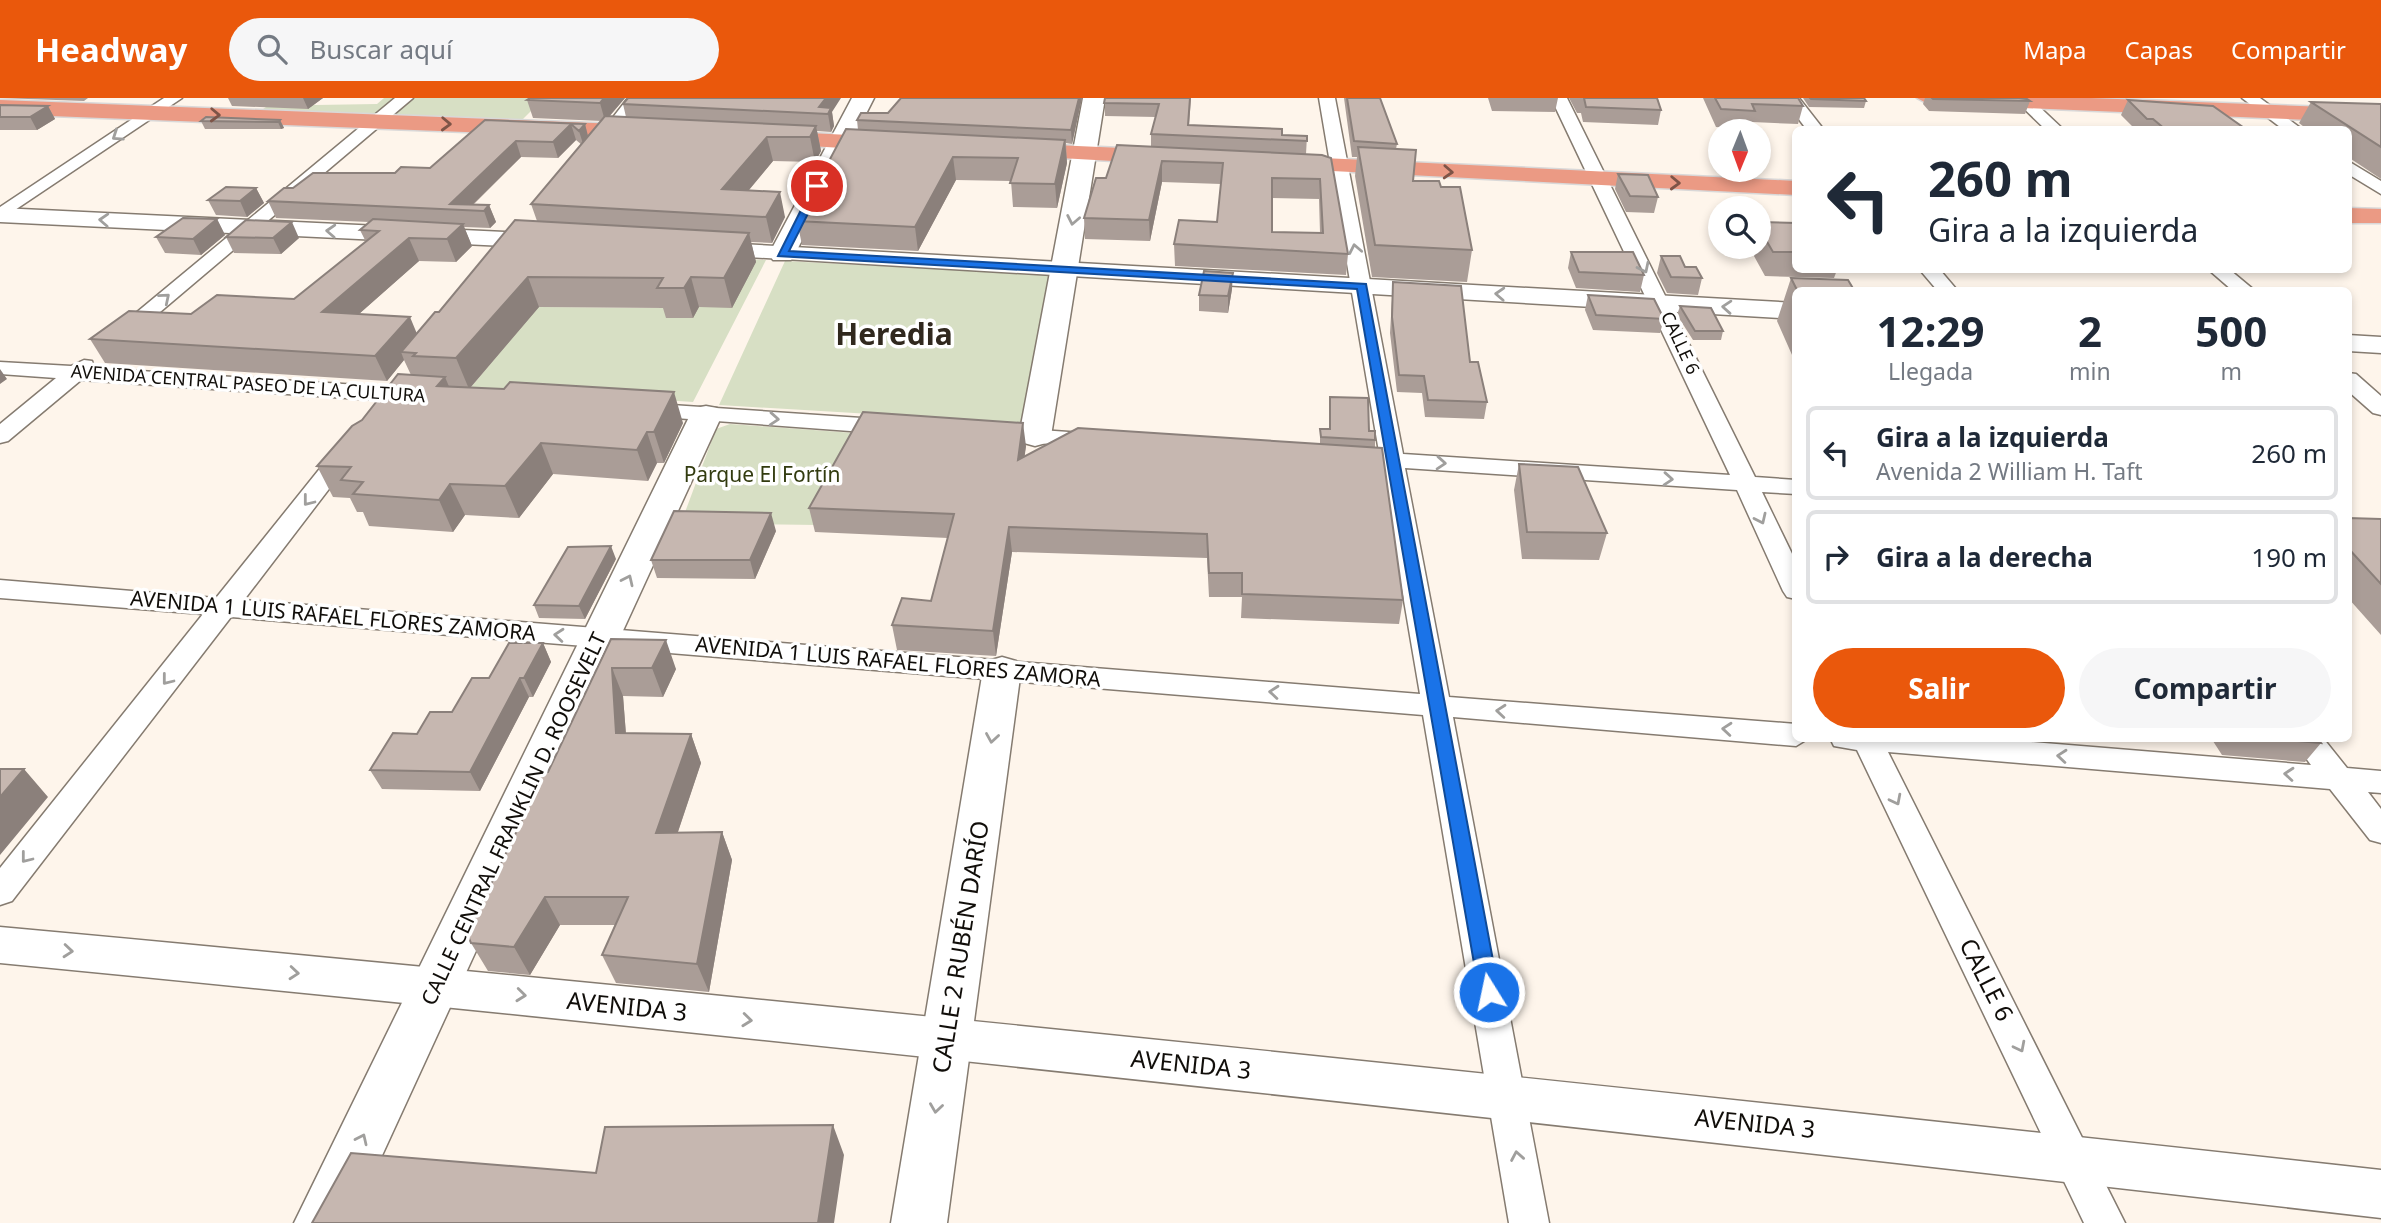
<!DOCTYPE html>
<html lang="es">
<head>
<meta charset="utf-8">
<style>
	:root { --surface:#fff; --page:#f6f6f7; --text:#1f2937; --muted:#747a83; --line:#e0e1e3; --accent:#ea580c }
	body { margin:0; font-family:"Noto Sans",sans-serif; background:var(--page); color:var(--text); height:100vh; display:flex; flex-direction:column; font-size:26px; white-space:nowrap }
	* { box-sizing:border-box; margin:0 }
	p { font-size:23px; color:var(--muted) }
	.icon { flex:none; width:38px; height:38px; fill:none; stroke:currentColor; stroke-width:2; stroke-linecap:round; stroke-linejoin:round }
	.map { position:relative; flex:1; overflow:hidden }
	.drawer { position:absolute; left:1792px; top:189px; width:560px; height:455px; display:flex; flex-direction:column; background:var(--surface); border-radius:10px; box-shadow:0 4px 10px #0003 }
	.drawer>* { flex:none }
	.top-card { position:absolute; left:1792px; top:28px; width:560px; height:147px; border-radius:10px; box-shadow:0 4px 10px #0003; background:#fff; color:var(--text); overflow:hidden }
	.needle { width:46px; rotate:181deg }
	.controls { position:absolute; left:1708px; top:21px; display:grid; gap:14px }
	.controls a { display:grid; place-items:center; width:63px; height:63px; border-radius:50%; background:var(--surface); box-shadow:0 4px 10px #0003; font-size:35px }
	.pin { position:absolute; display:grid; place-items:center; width:60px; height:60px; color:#fff; margin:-30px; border:4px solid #fff; border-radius:50%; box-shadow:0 2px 7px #0007 }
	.me { position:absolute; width:77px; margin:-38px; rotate:350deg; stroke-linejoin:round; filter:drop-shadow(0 0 5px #0008) }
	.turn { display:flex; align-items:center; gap:24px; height:147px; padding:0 21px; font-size:32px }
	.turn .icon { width:91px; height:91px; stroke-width:2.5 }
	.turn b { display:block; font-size:49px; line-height:60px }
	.eta { display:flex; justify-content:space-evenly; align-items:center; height:119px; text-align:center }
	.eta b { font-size:42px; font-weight:700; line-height:49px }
	.action { display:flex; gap:14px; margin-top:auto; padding:14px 21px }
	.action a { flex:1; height:80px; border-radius:42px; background:var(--accent); color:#fff; font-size:28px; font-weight:700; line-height:80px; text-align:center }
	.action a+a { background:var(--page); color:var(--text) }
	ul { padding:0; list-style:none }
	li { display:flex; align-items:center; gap:21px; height:94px; margin:0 14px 10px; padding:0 7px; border:4px solid var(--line); border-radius:10px }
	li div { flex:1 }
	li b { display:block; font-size:26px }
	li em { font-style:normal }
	header { display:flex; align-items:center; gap:42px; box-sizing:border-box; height:98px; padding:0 35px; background:var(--accent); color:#fff }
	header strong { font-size:33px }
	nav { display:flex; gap:38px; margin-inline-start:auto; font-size:24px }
	.search { width:490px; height:63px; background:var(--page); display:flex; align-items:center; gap:18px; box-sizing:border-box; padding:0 24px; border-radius:38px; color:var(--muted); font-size:26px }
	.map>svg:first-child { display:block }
	.green { fill:#d7dfc4 }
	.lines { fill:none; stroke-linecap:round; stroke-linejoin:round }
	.minor-casing { stroke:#857b70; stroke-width:3 }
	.tertiary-casing { stroke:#857b70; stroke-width:3 }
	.secondary-casing { stroke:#857b70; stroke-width:3 }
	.primary-casing { stroke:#d9d8d8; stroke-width:3 }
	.minor { fill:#fff; fill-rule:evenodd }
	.tertiary { fill:#fff; fill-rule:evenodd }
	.secondary { fill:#fff; fill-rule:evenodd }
	.primary { fill:#eb9a84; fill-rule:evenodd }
	.wall { fill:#aa9d97; fill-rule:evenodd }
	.shaded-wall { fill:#8b807b }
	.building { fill:#c6b7b0; stroke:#8b807b; stroke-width:2; fill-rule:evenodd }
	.oneway { stroke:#7e5447 }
	.oneway2 { stroke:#a09f9d }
	.route { fill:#1a73e8; stroke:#114b97; stroke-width:2 }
	.labels { text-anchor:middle; stroke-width:7; stroke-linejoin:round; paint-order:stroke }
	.far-street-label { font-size:18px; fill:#110e0a; stroke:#fff }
	.park-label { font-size:21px; fill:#323b0f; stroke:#fff }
	.street-label { font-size:21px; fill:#110e0a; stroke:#fff }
	.near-street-label { font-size:24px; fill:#110e0a; stroke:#fff }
	.far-town-label { font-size:30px; font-weight:bold; fill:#30281e; stroke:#fff }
</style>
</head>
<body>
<header>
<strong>Headway</strong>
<div class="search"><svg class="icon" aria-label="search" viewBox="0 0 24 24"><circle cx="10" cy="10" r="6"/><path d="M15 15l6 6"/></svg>Buscar aquí</div>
<nav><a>Mapa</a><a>Capas</a><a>Compartir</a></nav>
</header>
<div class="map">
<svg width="2381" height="1125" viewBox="0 0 2381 1125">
	<rect width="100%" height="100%" fill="#fef5eb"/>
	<path class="green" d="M384,0H397L373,20L257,15L275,3L316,7L377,6Z
		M411,0H544L517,27L385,23Z
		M526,151L766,162L693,304L471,289L538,209L671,210L692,220L699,209Z
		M785,163L1049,177L1021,325L719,307Z
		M730,326L868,336L818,427L681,425L716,331Z"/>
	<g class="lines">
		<defs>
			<path id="minor" d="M164,0H182L0,122V109Z
				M395,0H413L127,242H113L110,238L113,234Z
				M628,0H644L604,53H592L590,49Z
				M1319,0H1335L1403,356L1730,377L1551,0H1567L1755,379L1796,382V396L1762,394L1796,464V501L1787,499L1783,493L1737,392L1405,370L1449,599L1796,626V640H1809L1796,648L1453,619L1549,1125H1509L1423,617L231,519L12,803L0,807V770L203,516L0,500V482L216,500L338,348H354L358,353L244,502L1420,596L1381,368L1339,364L1335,359L1339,354H1379Z
				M1783,0H1799L1824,32H1807Z
				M2013,0H2030L2064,32H2046Z
				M2242,0H2260L2303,32H2284Z
				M2348,63L2381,83V96L2348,76Z
				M1920,172H1940L1957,192H1937Z
				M2209,172H2230L2254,192H2232Z
				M84,262L92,263L94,270L420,291L431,298L420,305L81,282L8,343L0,345V326L56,280L0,276V264L71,268Z
				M2348,275L2356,276L2381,298V317L2373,315L2348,293Z
				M642,305L891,322L902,329L891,336L634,317L631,312L634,307Z
				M1012,330L1097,336L1105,338L1109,343L1105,348L1097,350L1004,342L1000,337L1004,332Z
				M1830,640H1984L2311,667L2291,640H2323L2347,670L2381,673V695L2368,694L2381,711V745L2370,742L2330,691L1888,654L2125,1125H2084L1857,652L1834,648Z"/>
			<path id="tertiary" d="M0,110L548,136L556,138L560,143L556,148L548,150L0,124Z
				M705,144L1796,205V221L697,156L693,151L697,146Z
				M2348,237L2381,239V255L2348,253Z
				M0,829C794,902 1588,985 2381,1072V1120C1588,1029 795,942 0,865Z"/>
			<path id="secondary" d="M852,0H874L795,156L791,162H773L769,156Z
				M1083,0H1105L1051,338L1046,345L1035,348L1024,345L1019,338Z
				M706,308L717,310L722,317L351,1125H294L690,317L695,310Z
				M1002,559L1016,563L1021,572L947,1125H891L983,572L988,563Z"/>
			<path id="primary" d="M1917,0H2091L2381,11V25L1928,6Z
				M0,2L645,27L656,34L645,41L0,16Z
				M768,33L890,39L901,46L890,53L760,45L757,40Z
				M1013,45L1166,52L1174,54L1178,59L1174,64L1166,66L1005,57L1002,52Z
				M1282,58L1796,83V97L1274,70L1270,65L1274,60Z
				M2348,110L2381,111V125H2348Z"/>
		</defs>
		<use href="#minor" class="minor-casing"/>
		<use href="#tertiary" class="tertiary-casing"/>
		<use href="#secondary" class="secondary-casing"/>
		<use href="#primary" class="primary-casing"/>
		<use href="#minor" class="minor"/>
		<use href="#tertiary" class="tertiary"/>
		<use href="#secondary" class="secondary"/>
		<use href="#primary" class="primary"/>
	</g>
	<path class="wall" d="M0,0H88L84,3Z
		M228,0H323L308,11L232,8Z
		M625,0L609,19H626L623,6L832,14L834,28L831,34L817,33L821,53L815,64L773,63L749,92L785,119L772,145L751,144L756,164L732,210L699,209L693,220H666L663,210L539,209L471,289L683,325L664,365H657L648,383L553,376L519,420L465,417L453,434L369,428L363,414H357L350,400L333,399L317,368L362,322L411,277L404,262L387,283L105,265L90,241L191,216L294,201L366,144L360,132L369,124L276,120L268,103L293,90L395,75L430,70L485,22L585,26L588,39L602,23L533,20L527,2ZM576,42L582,47L531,106L537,123L417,235L359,216L419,163L456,164L472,148L464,129L490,130L496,124L489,107H473L521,59L558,60Z
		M901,0H1082L1072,46L1066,45L1067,65L1057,110L1013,109L1011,83L956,82L918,153L802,147L797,123L858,32L857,22L888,15Z
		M1105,0H1191L1189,28L1282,37L1307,38L1306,56L1322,57L1348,156L1346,177L1175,168L1174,146L1217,124L1221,86L1162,84L1150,143L1085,141L1084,120L1106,80L1151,49V36L1156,19L1105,18ZM1272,100L1319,101L1320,135L1272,134Z
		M1344,0H1380L1397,46L1396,51L1413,83L1441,89L1472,152L1467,184L1372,179L1355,78L1357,59H1352Z
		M1488,0H1558L1555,14L1492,13Z
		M1569,0H1657L1661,12L1658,27L1583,24L1581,15H1577Z
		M1703,0H1798L1803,8L1798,26L1752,24L1750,31L1716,29Z
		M1803,0H1864L1866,3L1864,10L1809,9Z
		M1925,0H2019L2030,3L2025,16L1929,13L1923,6Z
		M2128,2L2247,32H2136L2121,17Z
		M2311,4L2381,6V81L2348,59V32H2308L2299,25Z
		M0,7L48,8L55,21L37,32H0Z
		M280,22L284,30L281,31H205L201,23Z
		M1618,76L1658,99L1654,115L1626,114L1615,91Z
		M256,90L264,105L247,119L216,117L208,102Z
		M217,121L225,137L201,157L165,155L156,139Z
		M1759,124L1796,125V172H1837L1834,180L1765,178L1749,149H1759Z
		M226,139L299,140L281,156L234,155Z
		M1571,154L1644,177L1640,194L1576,190L1568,170Z
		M1661,158L1685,169L1702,180L1698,197L1667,195L1657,175Z
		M1791,180L1854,192H1796V266L1777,223Z
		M1393,184L1470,264L1487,304L1484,321L1425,319L1422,295L1397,294L1390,235Z
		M1232,191L1228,215L1199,213V197Z
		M1588,197L1664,221L1660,235L1593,232L1585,212Z
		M1680,208L1723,233L1721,242H1693L1677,217Z
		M1330,299L1369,333L1375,342V350L1403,502L1399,526L1241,520L1242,499H1209L1207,460L1012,454L996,558L897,552L892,527L931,503L948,440L815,434L809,410L1026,348L1024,359L1320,346V331H1329Z
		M1519,366L1607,435L1599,462L1522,461L1514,392Z
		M2348,420L2381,421V537L2348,500Z
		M776,433L755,481L657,480L651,462Z
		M616,461L585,521L539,520L534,507Z
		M611,541L676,571L663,599L623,598L626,636H691L701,665L678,734H722L732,762L709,894L616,885L602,857L615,827H560L530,877L488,873L471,845L526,714L523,708L548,674Z
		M543,545L551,564L533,599H529L480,693L382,691L370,672L417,636L452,614L489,580Z
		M2211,640H2317L2321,645L2305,664L2222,657Z"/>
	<path class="shaded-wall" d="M303,0H323L308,11Z
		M604,0H625L605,23L600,5Z
		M826,0H841L832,14L834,28L831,34L828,16L819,9Z
		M1079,0H1082L1072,46L1071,32Z
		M48,8L55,21L37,32L30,19Z
		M280,22L284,30L281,31L278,24Z
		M571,26L576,42L558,60L553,44Z
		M585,26L589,42L584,49L579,33Z
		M816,28L821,53L815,64L810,39Z
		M767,39L773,63L728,117L722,91Z
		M1065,42L1067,65L1057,110L1055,86Z
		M516,43L521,59L467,112L450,106Z
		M953,59L956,82L918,153L915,129Z
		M1162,63V84L1150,143L1149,122Z
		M256,90L264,105L247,119L240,103Z
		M780,94L785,119L772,145L766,119Z
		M489,107L496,124L490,130L484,113Z
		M217,121L225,137L201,157L193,141Z
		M292,124L299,140L281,156L273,140Z
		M463,126L472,148L456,164L447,141Z
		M749,135L756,164L732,210L724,180Z
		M409,140L419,163L334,238L322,214Z
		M1233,175L1232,191L1228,215V198Z
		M528,179L539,209L469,291L456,260Z
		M691,179L699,209L693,220L684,190Z
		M410,219L420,243L401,254L404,262L387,283L375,258Z
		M0,271L7,281L0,286Z
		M445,279L458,310L437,288Z
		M674,294L683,325L664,365L654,334Z
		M1023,325L1026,348L1021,386L1018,362Z
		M647,334L657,365L648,383L637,352Z
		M541,345L553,376L519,420L505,388Z
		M450,386L465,417L453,434L439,402Z
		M771,415L776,433L755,481L750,462Z
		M1009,429L1012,454L996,558L993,533Z
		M611,448L616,461L585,521L579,508Z
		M666,542L676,571L663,599L652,570Z
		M543,545L551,564L533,599L524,580Z
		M612,570L623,598L628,664L616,635Z
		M520,580L529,599L480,693L470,674Z
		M691,636L701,665L668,763L656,735Z
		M24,671L48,699L0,757V699Z
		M722,734L732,762L709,894L697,866Z
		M545,799L560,827L530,877L514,849Z
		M833,1027L844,1057L834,1125H818Z"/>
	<path class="building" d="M530,0H604L600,5L527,2Z
		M628,0H826L819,9L831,10L828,16L623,6Z
		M901,0H1079L1071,32L857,22L861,15H888Z
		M1105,0H1190L1188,27L1282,31V37L1307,38V43L1151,36L1159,6L1104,5Z
		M1347,0H1380L1397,46L1354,43Z
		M1584,0H1657L1661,12L1586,9Z
		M1715,0H1798L1803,8L1752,6L1755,13L1721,11Z
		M1810,0H1864L1866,3L1811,1Z
		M1932,0H2019L2027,1L2030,3L1933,1Z
		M2128,2L2213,8L2247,32H2166L2153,21H2147Z
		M2311,4L2381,6V49Z
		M0,7L48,8L30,19H0Z
		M605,18L816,28L810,39H767L722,91L780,94L766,119L531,106Z
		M206,19L280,22L278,24L201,23Z
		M485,22L585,26L579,33L571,26L553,44L516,43L450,106L489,107L484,113L268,103L284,90H293L313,75H395L401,69L430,70Z
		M846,31L1065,42L1055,86L1010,85L1018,60L953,59L915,129L797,123Z
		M1117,47L1322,57L1331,60L1348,156L1174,146L1179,122L1217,124L1223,65L1162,63L1149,122L1084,120L1096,80H1106ZM1272,80L1320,81L1323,135L1272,134Z
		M1358,49L1416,52L1413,83H1439L1441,89H1460L1472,152L1375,147Z
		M1618,76L1648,77L1658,99L1630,98Z
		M226,89L256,90L240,103L208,102Z
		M183,120L217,121L193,141L156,139Z
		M373,121L463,126L447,141L409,140L322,214L410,219L375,258L90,241L129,213L191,216L217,197L294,201L379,133L360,132Z
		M246,122L292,124L273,140L226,139Z
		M515,122L749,135L724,180L691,179L684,190H657L663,180L528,179L456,260L413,258L416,255L401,254L435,214H439Z
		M1759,124L1796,125V154H1773L1759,130Z
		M1571,154H1633L1644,177L1579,174Z
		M1661,158H1680L1685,169H1696L1702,180L1671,179Z
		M1204,173L1233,175L1228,198L1199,197Z
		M1791,180L1848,182L1854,192H1797Z
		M1393,184L1461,188L1470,264H1478L1487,304L1428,302L1424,278L1399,277L1392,219Z
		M1588,197L1654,201L1664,221L1596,217Z
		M1680,208L1711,210L1723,233H1695Z
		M398,276L445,279L437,288L504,291L510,284L674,294L654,334H647L637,352L541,345L505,388L450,386L439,402L353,396L363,384L341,382L351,369L317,368L352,328L362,322Z
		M1330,299L1368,300L1369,333H1375V342L1321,339L1320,331H1330Z
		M863,314L1023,325L1018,362L1078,330L1382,350L1403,502L1242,496V475H1209L1207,436L1009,429L993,533L892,527L902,500L931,503L954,416L809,410Z
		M1519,366L1578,369L1607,435L1527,434Z
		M674,413L771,415L750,462H651Z
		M2348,420L2381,421V486L2348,450Z
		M611,448L579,508L534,507L568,449Z
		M611,541L666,542L652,570H612L616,635L691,636L656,735L722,734L697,866L602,857L628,799H545L514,849L471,845L467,835L529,708H523L539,674H548Z
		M509,545H543L524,580H520L470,674L370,672L393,635L417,636L430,614H452L472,580H489Z
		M2263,640H2317L2321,645Z
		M0,671H24L0,699Z
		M833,1027L818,1125H312L351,1055L596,1075L605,1029Z"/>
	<defs><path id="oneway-chevron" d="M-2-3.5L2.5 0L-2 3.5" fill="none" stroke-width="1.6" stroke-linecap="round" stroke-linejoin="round" transform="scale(1.75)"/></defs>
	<g class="oneway">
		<use href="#oneway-chevron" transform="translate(215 17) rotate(2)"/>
		<use href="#oneway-chevron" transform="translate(446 26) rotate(2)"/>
		<use href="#oneway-chevron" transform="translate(1448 74) rotate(3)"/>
		<use href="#oneway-chevron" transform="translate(1675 85) rotate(2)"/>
	</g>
	<g class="oneway2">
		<use href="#oneway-chevron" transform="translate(117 38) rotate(146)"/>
		<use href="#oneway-chevron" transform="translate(104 122) rotate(-177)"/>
		<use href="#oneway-chevron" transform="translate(1073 122) rotate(101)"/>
		<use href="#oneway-chevron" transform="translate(331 133) rotate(-177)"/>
		<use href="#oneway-chevron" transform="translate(1355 151) rotate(-101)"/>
		<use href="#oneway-chevron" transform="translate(1644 170) rotate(64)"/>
		<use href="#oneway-chevron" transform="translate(1500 196) rotate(-177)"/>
		<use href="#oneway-chevron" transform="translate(165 200) rotate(-40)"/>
		<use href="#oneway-chevron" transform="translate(1727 209) rotate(-176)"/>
		<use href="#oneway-chevron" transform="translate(774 321) rotate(4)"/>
		<use href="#oneway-chevron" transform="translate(1441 365) rotate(4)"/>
		<use href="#oneway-chevron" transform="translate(1668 381) rotate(4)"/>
		<use href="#oneway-chevron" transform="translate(308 403) rotate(128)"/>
		<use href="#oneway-chevron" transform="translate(1761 421) rotate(65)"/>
		<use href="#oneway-chevron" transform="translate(628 482) rotate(-65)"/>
		<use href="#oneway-chevron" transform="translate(559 537) rotate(-175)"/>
		<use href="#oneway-chevron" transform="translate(167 582) rotate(128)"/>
		<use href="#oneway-chevron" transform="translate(1274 594) rotate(-175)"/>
		<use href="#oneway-chevron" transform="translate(1501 613) rotate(-175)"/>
		<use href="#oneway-chevron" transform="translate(1727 631) rotate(-175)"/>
		<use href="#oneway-chevron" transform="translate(992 640) rotate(99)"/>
		<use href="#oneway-chevron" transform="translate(2062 658) rotate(-175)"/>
		<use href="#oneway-chevron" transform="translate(2289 676) rotate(-175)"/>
		<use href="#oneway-chevron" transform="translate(1896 702) rotate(63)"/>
		<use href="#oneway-chevron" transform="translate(26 760) rotate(128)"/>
		<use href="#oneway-chevron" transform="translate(68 853) rotate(5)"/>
		<use href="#oneway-chevron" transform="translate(294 875) rotate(5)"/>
		<use href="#oneway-chevron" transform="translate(521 897) rotate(6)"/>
		<use href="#oneway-chevron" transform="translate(747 922) rotate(6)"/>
		<use href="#oneway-chevron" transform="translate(2020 949) rotate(63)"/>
		<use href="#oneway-chevron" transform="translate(936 1010) rotate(98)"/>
		<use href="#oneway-chevron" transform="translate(362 1041) rotate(-65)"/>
		<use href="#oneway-chevron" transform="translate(1517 1058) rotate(-100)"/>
	</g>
	<path class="route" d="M814,86L822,88L789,153L1366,186L1499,894L1496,900L1489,903L1481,900L1479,894L1357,191L778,158Z"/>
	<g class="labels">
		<g class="far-street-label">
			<text transform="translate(1680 245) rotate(65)" y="6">CALLE 6</text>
			<text transform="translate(248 286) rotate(4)" y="6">AVENIDA CENTRAL PASEO DE LA CULTURA</text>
		</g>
		<g class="park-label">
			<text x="762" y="384">Parque El Fortín</text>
		</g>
		<g class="street-label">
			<text transform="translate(333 518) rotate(5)" y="7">AVENIDA 1 LUIS RAFAEL FLORES ZAMORA</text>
			<text transform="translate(898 564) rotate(5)" y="7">AVENIDA 1 LUIS RAFAEL FLORES ZAMORA</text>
			<text transform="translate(514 721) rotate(-65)" y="7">CALLE CENTRAL FRANKLIN D. ROOSEVELT</text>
		</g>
		<g class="near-street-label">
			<text transform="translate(961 849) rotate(-81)" y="8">CALLE 2 RUBÉN DARÍO</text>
			<text transform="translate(1986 882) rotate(63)" y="8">CALLE 6</text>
			<text transform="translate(627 909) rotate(6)" y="8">AVENIDA 3</text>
			<text transform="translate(1191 967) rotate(6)" y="8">AVENIDA 3</text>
			<text transform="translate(1755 1026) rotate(6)" y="8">AVENIDA 3</text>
		</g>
		<g class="far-town-label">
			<text x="894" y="247">Heredia</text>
		</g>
	</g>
</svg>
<div class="controls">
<a><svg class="needle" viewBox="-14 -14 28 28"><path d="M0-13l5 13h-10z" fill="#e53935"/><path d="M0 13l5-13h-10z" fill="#747a83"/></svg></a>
<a><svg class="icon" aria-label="search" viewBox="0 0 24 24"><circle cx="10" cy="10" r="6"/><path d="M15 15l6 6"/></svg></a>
</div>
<div class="pin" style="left:817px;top:88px;background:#d93025"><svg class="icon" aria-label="arrive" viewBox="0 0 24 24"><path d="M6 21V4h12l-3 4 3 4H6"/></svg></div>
<svg class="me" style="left:1489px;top:894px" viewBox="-20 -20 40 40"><circle r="17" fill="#1a73e8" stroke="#fff" stroke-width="3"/><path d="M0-11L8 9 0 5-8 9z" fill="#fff"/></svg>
<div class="top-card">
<div class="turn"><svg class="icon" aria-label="left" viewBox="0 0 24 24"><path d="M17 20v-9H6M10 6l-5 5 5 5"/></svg><div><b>260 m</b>Gira a la izquierda</div></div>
</div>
<section class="drawer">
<div class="eta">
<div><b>12:29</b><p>Llegada</p></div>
<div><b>2</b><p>min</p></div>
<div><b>500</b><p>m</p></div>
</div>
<ul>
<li><svg class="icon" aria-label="left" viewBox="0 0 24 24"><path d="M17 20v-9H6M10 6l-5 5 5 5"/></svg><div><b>Gira a la izquierda</b><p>Avenida 2 William H. Taft</p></div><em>260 m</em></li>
<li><svg class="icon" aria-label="right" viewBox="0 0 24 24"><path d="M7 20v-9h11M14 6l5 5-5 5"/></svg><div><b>Gira a la derecha</b></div><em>190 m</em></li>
</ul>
<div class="action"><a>Salir</a><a>Compartir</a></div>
</section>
</div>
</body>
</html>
